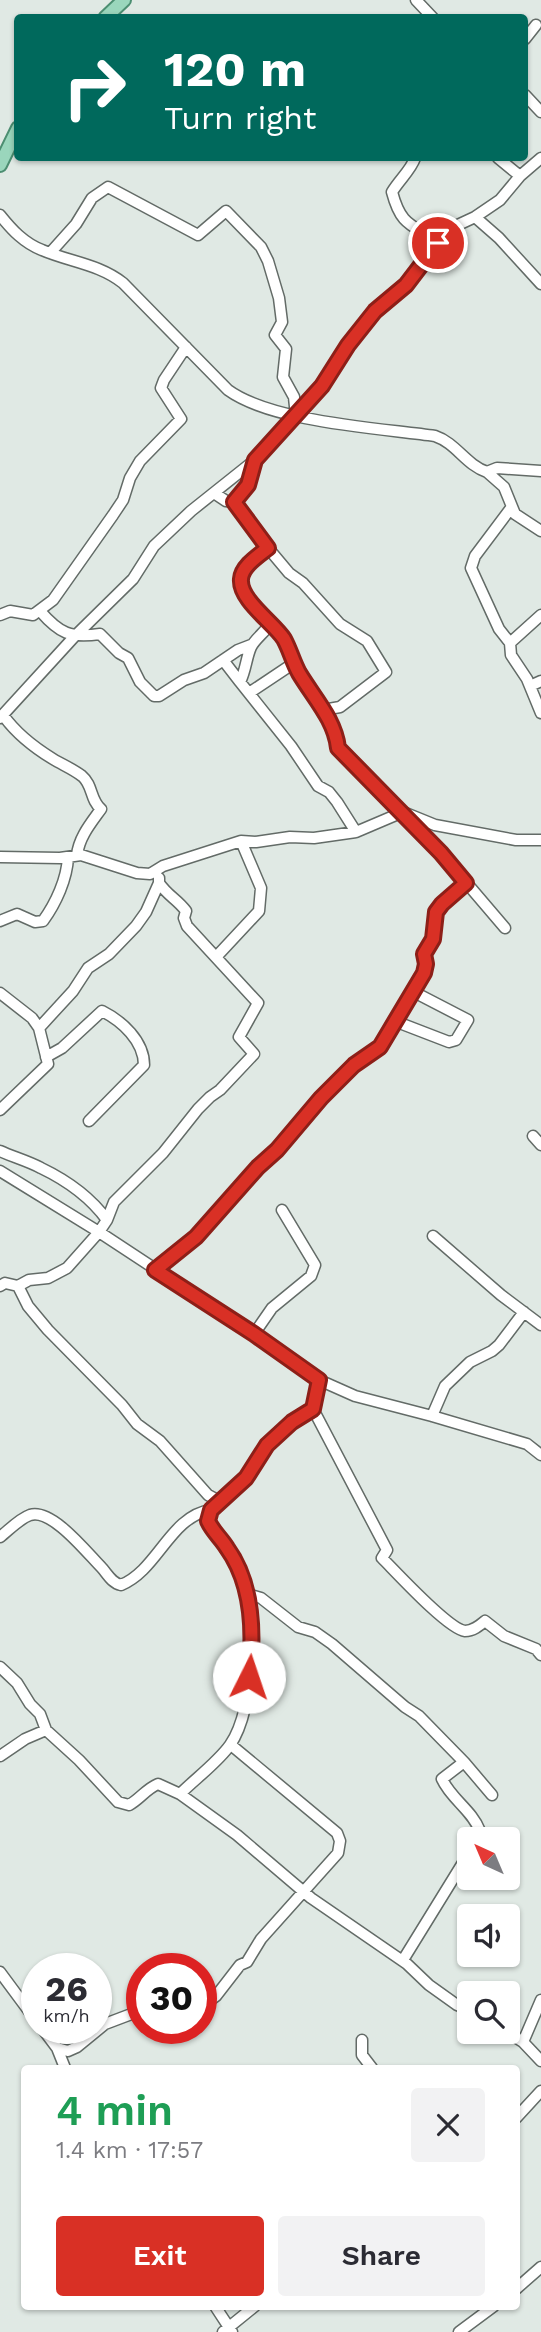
<!DOCTYPE html>
<html lang="en">
<head>
<meta charset="utf-8">
<style>
	:root { --surface:#fff; --page:#f2f2f3; --text:#2b2b33; --muted:#7c7c81; --accent:#d93025 }
	body { margin:0; font-family:"Work Sans",sans-serif; background:var(--page); color:var(--text); height:100vh; display:flex; flex-direction:column; font-size:26px; white-space:nowrap }
	* { box-sizing:border-box; margin:0 }
	p { font-size:23px; color:var(--muted) }
	.icon { flex:none; width:38px; height:38px; fill:none; stroke:currentColor; stroke-width:2; stroke-linecap:round; stroke-linejoin:round }
	.map { position:relative; flex:1; overflow:hidden }
	.sheet { position:absolute; left:21px; top:2065px; width:499px; height:245px; display:flex; flex-direction:column; background:var(--surface); border-radius:7px; box-shadow:0 2px 5px #0004 }
	.sheet>* { flex:none }
	.top-card { position:absolute; left:14px; top:14px; width:514px; height:147px; border-radius:7px; box-shadow:0 2px 5px #0004; background:#00695c; color:#fff; overflow:hidden }
	.needle { width:46px; rotate:316deg }
	.controls { position:absolute; left:457px; top:1827px; display:grid; gap:14px }
	.controls a { display:grid; place-items:center; width:63px; height:63px; border-radius:7px; background:var(--surface); box-shadow:0 2px 5px #0004; font-size:35px }
	.speed { position:absolute; left:21px; top:1953px; display:flex; gap:14px; font-size:35px; font-weight:700; text-align:center }
	.speed>* { display:grid; place-content:center; width:91px; height:91px; border-radius:50%; background:var(--surface); box-shadow:0 2px 5px #0004; line-height:1 }
	.speed small { font-size:18px; font-weight:400 }
	.speed .limit { border:10px solid #d22; background:#fff; color:#111 }
	.pin { position:absolute; display:grid; place-items:center; width:60px; height:60px; color:#fff; margin:-30px; border:4px solid #fff; border-radius:50%; box-shadow:0 2px 7px #0007 }
	.me { position:absolute; width:77px; margin:-38px; rotate:4deg; stroke-linejoin:round; filter:drop-shadow(0 0 5px #0008) }
	.turn { display:flex; align-items:center; gap:24px; height:147px; padding:0 35px; font-size:32px }
	.turn .icon { width:91px; height:91px; stroke-width:2.5 }
	.turn b { display:block; font-size:49px; line-height:60px }
	.round { display:grid; place-items:center; flex:none; width:74px; height:74px; border-radius:7px; background:var(--page) }
	.head { display:flex; align-items:center; justify-content:space-between; height:119px; padding:0 35px }
	h1 { font-size:42px; font-weight:600; line-height:52px; color:#1e9e55 }
	.cta { display:flex; gap:14px; margin-top:auto; padding:14px 35px }
	.cta a { flex:1; height:80px; border-radius:7px; background:var(--accent); color:#fff; font-size:28px; font-weight:600; line-height:80px; text-align:center }
	.cta a+a { background:var(--page); color:var(--text) }
	.map>svg:first-child { display:block }
	.lines { fill:none; stroke-linecap:round; stroke-linejoin:round }
	.minor-casing { stroke:#636b67; stroke-width:13 }
	.major-casing { stroke:#4c8e71; stroke-width:16 }
	.minor { stroke:#fff; stroke-width:10 }
	.major { stroke:#9ad6bc; stroke-width:12 }
	.route-casing { stroke:#8d1f18; stroke-width:18 }
	.route { stroke:#d93025; stroke-width:12 }
</style>
</head>
<body>
<div class="map">
<svg width="541" height="2332" viewBox="0 0 541 2332">
	<rect width="100%" height="100%" fill="#e0e9e4"/>
	<g class="lines">
		<defs>
			<path id="minor" d="M416,0L433,18
				M525,39L536,25
				M525,95L541,112
				M415,158C411,170 399,180 392,192C401,226 411,224 438,242
				M498,158L520,176
				M0,215C12,230 24,243 42,250C70,262 99,264 123,283L228,390C272,422 378,428 435,436C456,443 466,465 487,472L497,468L541,471
				M475,217L499,238L541,284
				M50,253L76,224L92,198L108,187L198,235L226,211L261,247L268,261L279,298L282,322L275,335L286,349L283,377L294,397L296,416
				M255,461L248,484L235,502L268,548C258,556 242,566 241,579C239,600 274,623 284,639C290,650 293,662 299,673C314,698 335,720 338,748L441,853L505,928
				M487,472L504,487L515,514L541,531
				M214,493L226,501L235,502
				M268,548L289,573L303,583L340,624L367,641L386,672L340,707L323,710
				M40,611C60,634 70,638 100,634L119,653L128,658L140,682L154,696H159L184,680L204,673L238,650L251,645
				M0,615L10,611L33,615L53,600L113,515L123,500L130,478L140,461L181,419L161,388L164,380L186,347
				M541,615L510,643L511,655L527,679L541,713
				M270,624C265,632 255,639 251,647C246,658 246,670 240,682L291,746L318,786L329,792L337,802L356,832
				M510,643L499,629L471,568L475,556L511,508
				M223,660L240,682
				M530,686L541,681
				M249,693L294,663
				M3,715C15,732 35,748 53,759C63,765 73,769 82,776C93,785 90,800 101,809C91,823 79,837 77,855
				M0,718L74,637L133,579L154,546L191,511L255,460L296,416L322,386L348,345L375,311L406,285L447,230L475,217L500,200L520,176L541,158
				M0,857L60,858L81,855L137,873L150,874L163,866L241,841L256,842L290,837L314,838L356,832L403,812L435,825L516,840H541
				M0,921L17,914L35,922L43,921C56,903 67,879 68,857
				M217,956L259,911L261,888L241,841
				M0,993L32,1018L39,1028L48,1064L0,1110
				M397,1022L449,1042L456,1040L468,1020L412,991
				M39,1028L73,991L88,968L109,954L136,926L146,912L159,883V878
				M46,1057L62,1048L102,1011C122,1021 144,1041 144,1065L89,1121
				M533,1136L541,1145
				M0,1151C13,1157 28,1161 41,1168C66,1180 91,1198 107,1220
				M0,1171L99,1232L254,1334L319,1380L355,1396L432,1416L527,1444L541,1455
				M433,1236L501,1295L541,1325
				M155,1270L196,1237L258,1167L277,1150L304,1115L354,1065L380,1047L424,973V954L433,939L436,912L442,904L466,883
				M0,1286L5,1283L18,1286L29,1280L48,1278L67,1268L99,1232L107,1220L114,1202L163,1153L198,1109L210,1097L220,1090L254,1054L239,1037L258,1003L187,926L184,918L186,911C177,899 168,896 159,883
				M18,1286L28,1306L48,1330L122,1405L137,1424L160,1441L208,1495L221,1502
				M254,1334L272,1308L311,1276L315,1265L282,1210
				M313,1409L387,1550L382,1558C396,1572 448,1629 465,1631C473,1631 479,1626 485,1621L504,1636L536,1649L541,1655
				M432,1416L445,1386L470,1362L492,1351L499,1345L524,1312
				M0,1537C9,1530 19,1519 30,1515C52,1508 87,1553 102,1568C108,1575 112,1583 121,1585C158,1570 170,1516 211,1510
				M247,1594L261,1598L298,1627L315,1632L332,1644L405,1707L419,1716L464,1762L442,1779C451,1799 472,1810 480,1831L476,1839
				M0,1667L17,1683L30,1704L40,1714L46,1730
				M0,1756L25,1739L46,1730L79,1760L118,1802L129,1805C140,1799 146,1789 158,1784L180,1794L237,1835L311,1898L407,1964L429,1985L457,2005L469,2010
				M464,1762L492,1795
				M180,1794C195,1779 218,1762 230,1745C256,1708 257,1612 239,1571C231,1552 217,1539 207,1521L211,1510L221,1502L245,1478L267,1445L292,1422L313,1409L319,1380
				M403,1960L469,1853
				M0,1972L37,2022
				M201,2007L216,1996L240,1965L247,1962L261,1939L338,1853L340,1841L337,1833L231,1745
				M42,2028L57,2048L68,2051L77,2047L105,2024L142,2010
				M507,2032L523,2042L541,2061
				M362,2040V2055L372,2068
				M523,2042L541,2000
				M57,2048L65,2068
				M516,2118L541,2091
				M516,2289L541,2267
				M215,2306L232,2332
				M223,2332L255,2306
				M459,2332L494,2306"/>
			<path id="major" d="M105,18L124,0
				M0,165L18,128"/>
		</defs>
		<use href="#minor" class="minor-casing"/>
		<use href="#major" class="major-casing"/>
		<use href="#minor" class="minor"/>
		<use href="#major" class="major"/>
	</g>
	<g class="lines">
		<defs>
			<path id="route" d="M249,1677C254,1636 253,1584 227,1548C221,1538 213,1532 208,1521L211,1510L246,1478L267,1445L292,1422L313,1409L319,1380L254,1334L155,1270L196,1237L258,1167L277,1150L321,1098L354,1065L380,1047L424,973L426,964L424,954L433,939L436,912L442,904L466,883L441,853L338,748C335,720 314,698 299,673C293,662 290,650 284,639C274,623 239,600 241,579C242,566 258,556 268,548L234,502L248,485L255,460L322,386L348,345L375,311L406,285L438,243"/>
		</defs>
		<use href="#route" class="route-casing"/>
		<use href="#route" class="route"/>
	</g>
</svg>
<div class="controls">
<a><svg class="needle" viewBox="-14 -14 28 28"><path d="M0-13l5 13h-10z" fill="#e53935"/><path d="M0 13l5-13h-10z" fill="#7c7c81"/></svg></a>
<a><svg class="icon" aria-label="sound" viewBox="0 0 24 24"><path d="M4 9h4l5-4v14l-5-4H4zM17 9q2 3 0 6"/></svg></a>
<a><svg class="icon" aria-label="search" viewBox="0 0 24 24"><circle cx="10" cy="10" r="6"/><path d="M15 15l6 6"/></svg></a>
</div>
<div class="speed"><div>26<small>km/h</small></div><div class="limit">30</div></div>
<div class="pin" style="left:438px;top:243px;background:#d93025"><svg class="icon" aria-label="arrive" viewBox="0 0 24 24"><path d="M6 21V4h12l-3 4 3 4H6"/></svg></div>
<svg class="me" style="left:249px;top:1677px" viewBox="-20 -20 40 40"><circle r="19" fill="#fff"/><path d="M0-13L10 11 0 6-10 11z" fill="#d93025"/></svg>
<div class="top-card">
<div class="turn"><svg class="icon" aria-label="right" viewBox="0 0 24 24"><path d="M7 20v-9h11M14 6l5 5-5 5"/></svg><div><b>120 m</b>Turn right</div></div>
</div>
<section class="sheet">
<div class="head"><div><h1>4 min</h1><p>1.4 km · 17:57</p></div><a class="round"><svg class="icon" aria-label="close" viewBox="0 0 24 24"><path d="M6 6l12 12M18 6L6 18"/></svg></a></div>
<div class="cta"><a>Exit</a><a>Share</a></div>
</section>
</div>
</body>
</html>
